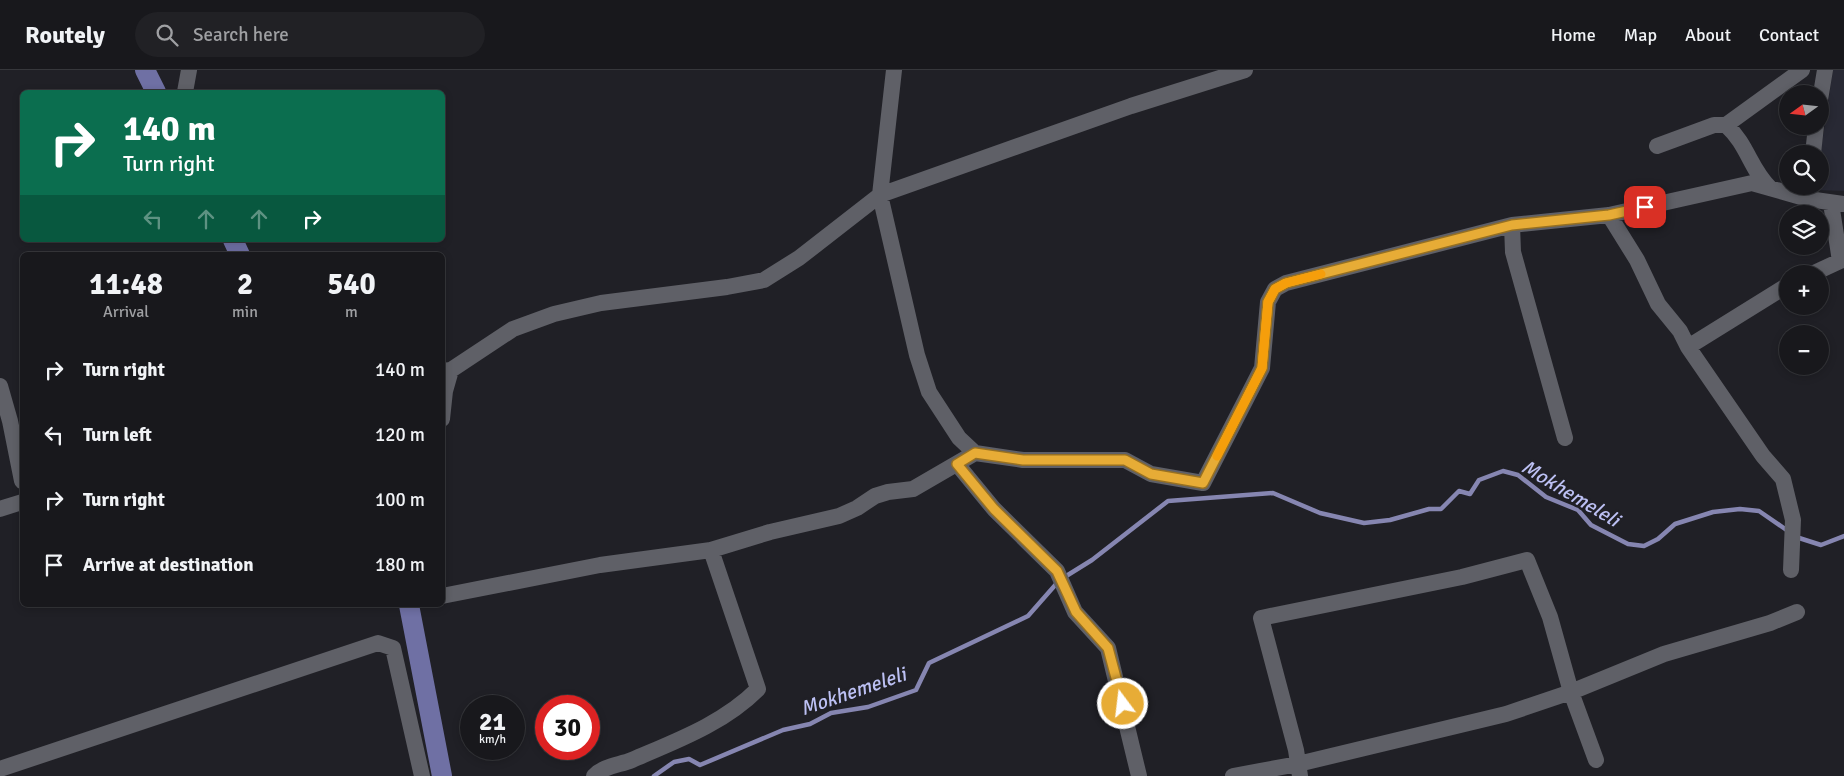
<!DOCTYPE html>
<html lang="en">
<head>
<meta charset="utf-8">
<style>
	:root { --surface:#18181c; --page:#212125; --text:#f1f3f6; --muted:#9fa0a3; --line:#36373b }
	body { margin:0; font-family:Signika,sans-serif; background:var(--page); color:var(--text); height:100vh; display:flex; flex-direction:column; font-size:19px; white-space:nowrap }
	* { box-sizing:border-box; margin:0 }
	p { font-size:16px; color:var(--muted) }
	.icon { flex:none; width:28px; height:28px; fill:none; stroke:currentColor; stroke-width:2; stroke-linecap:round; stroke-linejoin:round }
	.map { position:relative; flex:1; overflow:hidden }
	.sheet { position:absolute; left:20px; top:182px; width:425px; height:355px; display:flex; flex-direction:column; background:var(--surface); border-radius:8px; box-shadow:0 2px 8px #0003,0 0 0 1px var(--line) }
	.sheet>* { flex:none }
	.guide { position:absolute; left:20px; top:20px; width:425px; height:152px; border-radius:8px; box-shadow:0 2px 8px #0003,0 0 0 1px var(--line); background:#0b6e4f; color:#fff; overflow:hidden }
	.needle { width:32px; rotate:255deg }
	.fabs { position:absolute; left:1779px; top:15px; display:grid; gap:10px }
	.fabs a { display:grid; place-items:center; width:50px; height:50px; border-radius:50%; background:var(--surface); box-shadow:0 2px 8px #0003,0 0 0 1px var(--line); font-size:25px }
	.speed { position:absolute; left:460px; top:625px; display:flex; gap:10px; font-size:25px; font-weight:700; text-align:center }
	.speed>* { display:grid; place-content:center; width:65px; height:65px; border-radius:50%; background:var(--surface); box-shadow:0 2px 8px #0003,0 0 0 1px var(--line); line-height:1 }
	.speed small { font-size:12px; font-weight:400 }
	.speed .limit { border:8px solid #d22; background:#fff; color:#111 }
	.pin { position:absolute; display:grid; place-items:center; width:42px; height:42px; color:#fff; margin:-21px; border-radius:10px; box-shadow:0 2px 8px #0006 }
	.me { position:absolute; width:55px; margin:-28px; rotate:345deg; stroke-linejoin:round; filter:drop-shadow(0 0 4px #0008) }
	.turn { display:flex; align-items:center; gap:18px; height:105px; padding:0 20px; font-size:22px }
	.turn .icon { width:65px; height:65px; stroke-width:2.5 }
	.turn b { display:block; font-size:35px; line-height:42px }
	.lanes { display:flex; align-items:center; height:48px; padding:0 20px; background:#0003; justify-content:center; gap:25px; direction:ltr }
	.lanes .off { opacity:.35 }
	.eta { display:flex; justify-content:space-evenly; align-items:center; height:85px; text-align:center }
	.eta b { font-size:30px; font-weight:700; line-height:35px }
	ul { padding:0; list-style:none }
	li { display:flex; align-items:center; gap:15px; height:65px; padding:0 20px }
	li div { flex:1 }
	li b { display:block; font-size:19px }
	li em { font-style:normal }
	header { display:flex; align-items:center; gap:30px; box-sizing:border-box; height:70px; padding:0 25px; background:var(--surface); border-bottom:1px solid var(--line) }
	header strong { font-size:24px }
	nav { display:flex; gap:28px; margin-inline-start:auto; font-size:18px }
	.search { width:350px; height:45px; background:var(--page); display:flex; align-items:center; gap:12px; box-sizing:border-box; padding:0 18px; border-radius:28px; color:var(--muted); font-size:19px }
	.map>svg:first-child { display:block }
	.built { fill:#282934 }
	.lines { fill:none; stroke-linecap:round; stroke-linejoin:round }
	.stream { stroke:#8686b1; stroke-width:4.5 }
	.minor { stroke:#5f6067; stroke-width:16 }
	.major { stroke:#6f70a4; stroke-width:20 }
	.route-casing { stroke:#967023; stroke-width:12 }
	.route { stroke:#e7ac36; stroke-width:9 }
	.slow { stroke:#f59e0b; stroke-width:9 }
	.labels { text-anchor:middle; stroke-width:5; stroke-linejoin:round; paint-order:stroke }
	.water-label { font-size:20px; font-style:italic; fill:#bcc0f3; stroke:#202026 }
</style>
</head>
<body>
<header>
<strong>Routely</strong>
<div class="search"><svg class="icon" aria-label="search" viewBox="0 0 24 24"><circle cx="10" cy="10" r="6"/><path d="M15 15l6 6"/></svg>Search here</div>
<nav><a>Home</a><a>Map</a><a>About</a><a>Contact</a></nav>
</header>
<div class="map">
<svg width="1844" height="706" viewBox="0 0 1844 706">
	<rect width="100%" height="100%" fill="#202026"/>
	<path class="built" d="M1833,0H1844V121L1815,120L1816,116H1820V87Z"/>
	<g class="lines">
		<path class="stream" d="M1796,467L1821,475L1844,466
			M1063,508L1092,490L1168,431L1273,423L1320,443L1364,453L1390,450L1429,439H1441L1459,421L1470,424L1479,410L1503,401L1518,405L1546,427L1578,440L1591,455L1628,474L1644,476L1658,469L1675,454L1713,442L1740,439L1759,441L1788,461
			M654,706L674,692L689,689L700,695L783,660L810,654L831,643L868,637L916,620L929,593L1028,546L1057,513"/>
		<path class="minor" d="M894,0L880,125L917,285L929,322L959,368L975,383
			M185,22L189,0
			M1820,30L1825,0
			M1726,55L1802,0
			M1657,76L1714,55H1726C1748,75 1750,99 1770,118
			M1813,84L1816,56
			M1609,145L1637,190L1658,234L1680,261L1688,277L1788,215
			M1512,155L1513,182L1565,368
			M1812,204L1840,191L1831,133
			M1688,277L1763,386L1783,409L1793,450L1791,500
			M442,301L451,300L513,259L554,244L601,233L727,217L764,210L799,188L880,125L1131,36L1245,0
			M0,316L10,351L22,411
			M442,349L445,321L451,300
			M957,394L994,439L1057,501L1075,542L1108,578L1139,706
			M0,439L22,432
			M442,526L600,495L711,480L770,462L839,446L857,438L875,426L888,422L913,419L975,383L1023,390H1125L1151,404L1203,413L1262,298L1268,232L1275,219L1286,213L1512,155L1609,145L1752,113L1808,129L1844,134
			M0,699L378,573L393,578L422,706
			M594,706C603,696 620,695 632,690C676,671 723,654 758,619L711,480
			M1233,706L1298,694L1506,644L1571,622L1664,584L1770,553L1797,542
			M1300,706L1296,680L1261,548L1462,507L1527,490L1550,547L1571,622L1596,690"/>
		<path class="major" d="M145,0L156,22
			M233,170L240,185
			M409,535L442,706"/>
	</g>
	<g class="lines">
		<defs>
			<path id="route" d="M1123,634L1108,578L1076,542L1057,501L994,439L957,394L975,383L1023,390H1125L1151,404L1203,413L1262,298L1268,232L1275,219L1286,213L1512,155L1609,145L1645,137"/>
		</defs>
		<use href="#route" class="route-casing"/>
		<use href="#route" class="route"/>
		<path class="slow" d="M1217,386L1262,298L1268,232L1275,219L1286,213L1321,204"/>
	</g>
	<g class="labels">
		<g class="water-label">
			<text transform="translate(1571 423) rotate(31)" y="7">Mokhemeleli</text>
			<text transform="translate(853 621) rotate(-19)" y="7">Mokhemeleli</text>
		</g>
	</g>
</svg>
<div class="fabs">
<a><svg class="needle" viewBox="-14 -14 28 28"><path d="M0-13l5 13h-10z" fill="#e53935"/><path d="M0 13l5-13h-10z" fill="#9fa0a3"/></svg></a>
<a><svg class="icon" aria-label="search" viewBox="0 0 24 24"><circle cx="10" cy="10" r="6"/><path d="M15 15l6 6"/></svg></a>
<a><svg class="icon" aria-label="layers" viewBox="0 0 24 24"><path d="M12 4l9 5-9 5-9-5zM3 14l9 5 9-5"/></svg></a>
<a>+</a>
<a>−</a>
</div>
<div class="speed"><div>21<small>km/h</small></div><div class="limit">30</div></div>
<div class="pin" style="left:1645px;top:137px;background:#d93025"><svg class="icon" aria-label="arrive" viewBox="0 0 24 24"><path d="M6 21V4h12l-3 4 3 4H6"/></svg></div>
<svg class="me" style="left:1123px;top:634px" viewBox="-20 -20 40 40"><circle r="17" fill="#e7ac36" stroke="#fff" stroke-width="3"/><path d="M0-11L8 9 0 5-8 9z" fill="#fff"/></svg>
<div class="guide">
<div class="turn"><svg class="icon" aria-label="right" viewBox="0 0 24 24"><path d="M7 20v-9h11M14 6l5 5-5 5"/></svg><div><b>140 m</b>Turn right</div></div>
<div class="lanes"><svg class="icon off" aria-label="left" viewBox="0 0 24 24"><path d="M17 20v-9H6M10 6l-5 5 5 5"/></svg><svg class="icon off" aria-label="ahead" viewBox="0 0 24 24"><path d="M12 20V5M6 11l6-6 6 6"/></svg><svg class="icon off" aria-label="ahead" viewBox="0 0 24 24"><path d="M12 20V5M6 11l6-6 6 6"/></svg><svg class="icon" aria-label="right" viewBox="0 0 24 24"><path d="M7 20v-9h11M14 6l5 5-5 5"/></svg></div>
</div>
<section class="sheet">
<div class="eta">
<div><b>11:48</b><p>Arrival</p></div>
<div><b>2</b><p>min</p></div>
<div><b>540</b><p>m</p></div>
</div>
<ul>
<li><svg class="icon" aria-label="right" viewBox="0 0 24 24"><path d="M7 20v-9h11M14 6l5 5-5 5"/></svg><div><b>Turn right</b></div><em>140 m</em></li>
<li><svg class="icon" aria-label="left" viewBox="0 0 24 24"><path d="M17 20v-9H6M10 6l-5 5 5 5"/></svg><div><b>Turn left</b></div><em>120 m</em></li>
<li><svg class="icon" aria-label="right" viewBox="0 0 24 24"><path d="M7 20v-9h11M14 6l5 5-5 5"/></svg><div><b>Turn right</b></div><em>100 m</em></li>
<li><svg class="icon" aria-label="arrive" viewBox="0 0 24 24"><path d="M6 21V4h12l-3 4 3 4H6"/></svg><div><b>Arrive at destination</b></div><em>180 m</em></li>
</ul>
</section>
</div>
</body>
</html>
